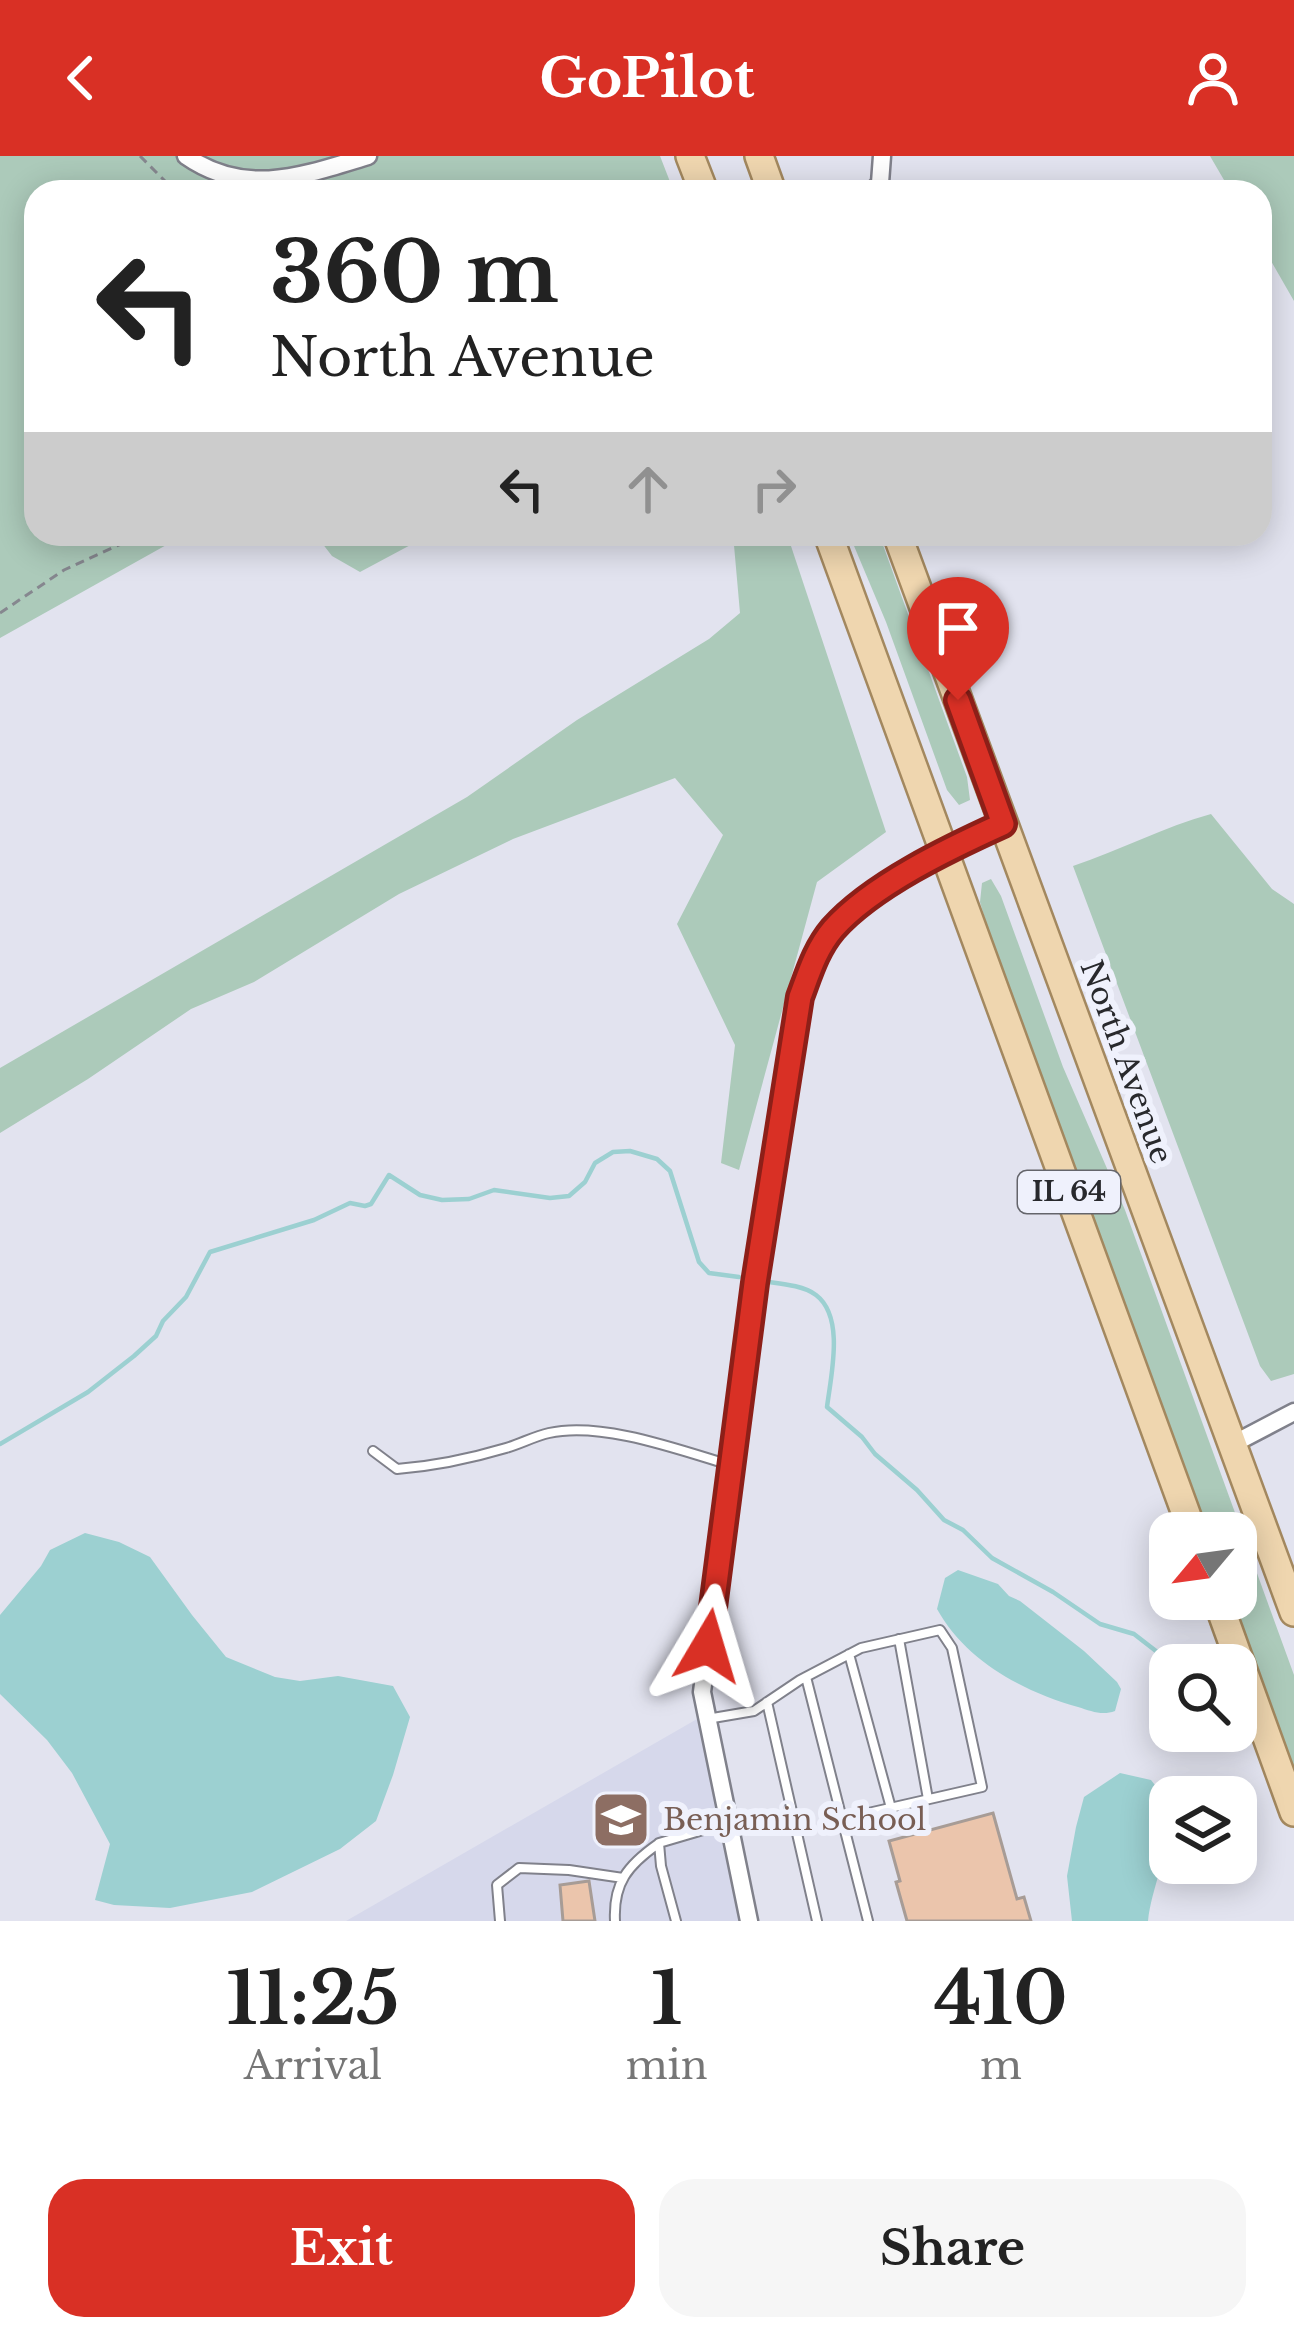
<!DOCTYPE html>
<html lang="en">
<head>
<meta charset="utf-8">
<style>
	:root { --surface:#fff; --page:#f6f6f6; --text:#222; --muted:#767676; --accent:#d93025 }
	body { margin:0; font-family:"Libre Baskerville",serif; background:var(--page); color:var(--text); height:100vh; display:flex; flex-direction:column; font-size:45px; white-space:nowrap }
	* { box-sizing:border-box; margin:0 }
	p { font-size:39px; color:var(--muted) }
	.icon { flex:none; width:66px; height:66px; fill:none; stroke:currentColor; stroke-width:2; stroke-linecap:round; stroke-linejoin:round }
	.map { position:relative; height:1765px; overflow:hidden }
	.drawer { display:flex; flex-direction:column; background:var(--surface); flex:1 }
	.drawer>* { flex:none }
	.hud { position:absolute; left:24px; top:24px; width:1248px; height:366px; border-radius:36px; box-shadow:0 6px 30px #0003; background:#fff; color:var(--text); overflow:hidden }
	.needle { width:78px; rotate:241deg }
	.controls { position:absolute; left:1149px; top:1356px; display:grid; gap:24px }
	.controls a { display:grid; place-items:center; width:108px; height:108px; border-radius:24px; background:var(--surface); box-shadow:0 6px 30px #0003; font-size:60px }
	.pin { position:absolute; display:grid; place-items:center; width:102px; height:102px; color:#fff; margin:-123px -51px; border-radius:50% 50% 50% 0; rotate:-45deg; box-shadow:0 0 12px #0007 }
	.pin .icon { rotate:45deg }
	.me { position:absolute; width:132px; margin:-66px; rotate:7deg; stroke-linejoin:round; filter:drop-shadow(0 0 9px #0008) }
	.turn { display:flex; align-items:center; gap:42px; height:252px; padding:0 48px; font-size:54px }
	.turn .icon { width:156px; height:156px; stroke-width:2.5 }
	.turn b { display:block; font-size:84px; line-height:102px }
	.lanes { display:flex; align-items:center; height:114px; padding:0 48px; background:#0003; justify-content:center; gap:60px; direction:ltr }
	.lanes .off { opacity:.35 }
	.eta { display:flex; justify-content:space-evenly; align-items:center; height:204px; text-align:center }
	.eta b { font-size:72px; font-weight:700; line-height:84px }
	.cta { display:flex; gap:24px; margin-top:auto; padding:24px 48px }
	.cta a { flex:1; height:138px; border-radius:36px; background:var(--accent); color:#fff; font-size:48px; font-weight:700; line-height:138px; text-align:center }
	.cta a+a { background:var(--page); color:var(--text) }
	header { display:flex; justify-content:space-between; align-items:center; height:156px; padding:0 48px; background:var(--accent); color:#fff; font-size:54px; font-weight:700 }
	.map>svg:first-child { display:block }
	.built { fill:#d6d8eb }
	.green { fill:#accaba }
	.water { fill:#9cd0d1 }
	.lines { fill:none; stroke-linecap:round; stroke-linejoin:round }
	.stream { stroke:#9cd0d1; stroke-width:4.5 }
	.building { fill:#ebc5ac; stroke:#a79c96; stroke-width:3 }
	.lane-casing { stroke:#80818b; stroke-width:12 }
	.street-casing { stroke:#80818b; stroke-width:21 }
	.primary-casing { stroke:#a3885f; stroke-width:32 }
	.path { stroke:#86878f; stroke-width:3; stroke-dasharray:9 6; stroke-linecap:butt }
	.lane { stroke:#fff; stroke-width:8 }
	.street { stroke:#fff; stroke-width:16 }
	.primary { stroke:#efd6af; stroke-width:27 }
	.route-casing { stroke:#8d1f18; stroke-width:30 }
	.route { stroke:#d93025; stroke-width:21 }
	.labels { text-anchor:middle; stroke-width:12; stroke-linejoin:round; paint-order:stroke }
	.shield { fill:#eff1fc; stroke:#64656b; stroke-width:3 }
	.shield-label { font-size:27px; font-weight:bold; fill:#28292d }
	.street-label { font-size:30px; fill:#28292d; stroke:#eff1fc }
	.education-label { font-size:30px; fill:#785e54; stroke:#eff1fc; text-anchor:start }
</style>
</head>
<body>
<header><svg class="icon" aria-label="back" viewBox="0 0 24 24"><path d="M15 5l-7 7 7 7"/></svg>GoPilot<svg class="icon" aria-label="person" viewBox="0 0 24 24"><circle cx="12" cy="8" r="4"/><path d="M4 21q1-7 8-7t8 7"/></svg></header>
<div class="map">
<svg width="1294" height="1765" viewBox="0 0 1294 1765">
	<rect width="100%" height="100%" fill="#e2e3ef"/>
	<path class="built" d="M697,1563L744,1765H346Z"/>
	<path class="green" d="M0,0H660L674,36H36V378H186L0,482Z
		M1210,0H1294V145L1260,86V36H1231Z
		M315,378H431L360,416L332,400Z
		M733,378H787L886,676L817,726L739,1014L721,1007L735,889L677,768L723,679L675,622L513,683L399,738L254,826L191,853L88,923L0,977V912L467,641L577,564L709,483L740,457Z
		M849,378H879L967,621L970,644L959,649L947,634L886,466Z
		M1211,658L1272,733L1294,748V1218L1271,1225L1260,1210L1073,710C1120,694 1164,671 1211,658Z
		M991,723L1001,740L1063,911L1125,1054L1294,1519V1613L1232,1443H1236V1377H1208L988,773L980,746L982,727Z"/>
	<path class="water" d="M85,1377L119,1386L150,1401L192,1459L226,1501L275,1521L300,1525L338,1520L393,1530L410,1561L393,1619L376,1665L340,1693L252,1736L170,1752L114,1749L95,1744L110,1688L72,1617L47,1584L0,1538V1459L41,1410L50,1394Z
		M958,1414L998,1428L1009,1440L1020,1445L1084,1495L1117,1526L1121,1533L1115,1555C1102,1560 1091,1555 1078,1551C1022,1535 966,1505 937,1453L945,1422Z
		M1120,1617L1151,1624C1188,1667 1153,1717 1148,1765H1072L1067,1720L1076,1671L1084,1641Z"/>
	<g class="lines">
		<path class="stream" d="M769,1126C784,1128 804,1130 816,1139C845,1161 831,1219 827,1251L862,1281L875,1298L917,1334L944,1364L963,1374L992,1402L1053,1436L1100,1468L1134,1478L1174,1509
			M0,1288L88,1236L134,1200L156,1180L163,1165L186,1141L210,1096L314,1064L350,1047L365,1050L371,1048L389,1019L420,1039L442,1044L469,1043L494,1034L550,1042L569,1040L585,1026L595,1007L613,996L630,995L657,1003L670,1015L699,1106L709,1117L739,1121"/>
	</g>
	<path class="building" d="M993,1657L1017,1743L1024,1741L1031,1765H907L896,1726L900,1725L889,1685Z
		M589,1725L595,1765H563L560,1729Z"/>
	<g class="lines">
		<defs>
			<path id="lane" d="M373,1295L397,1313C435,1310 469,1303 506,1292C520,1288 535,1280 549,1277C601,1265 680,1294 730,1309
				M899,1483L928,1643
				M849,1498L891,1652
				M806,1521L842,1663
				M767,1546L817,1765
				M707,1563L754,1555L800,1524L861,1492L940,1474L952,1492L982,1631L842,1663L868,1765
				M500,1765L497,1729L519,1712L569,1714L623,1722
				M615,1765C613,1727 628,1709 658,1688
				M676,1765L661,1710L659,1687L727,1667"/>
			<path id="street" d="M186,0C246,42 305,19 368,0
				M872,36L880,27L882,0
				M1233,1288L1294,1256
				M749,1765L702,1536L755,1127L800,841C809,817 816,792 834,773C872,729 950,692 1003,668"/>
			<path id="primary" d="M690,0L704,36
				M759,0L772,36
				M828,378L1193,1377
				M897,378L1294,1456
				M1217,1443L1294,1656"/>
		</defs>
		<use href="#lane" class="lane-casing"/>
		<use href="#street" class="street-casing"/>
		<use href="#primary" class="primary-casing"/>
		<path class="path" d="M140,0L166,26L186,36
			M0,457L64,414L143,378"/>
		<use href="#lane" class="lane"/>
		<use href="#street" class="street"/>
		<use href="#primary" class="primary"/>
	</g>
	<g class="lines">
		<defs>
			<path id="route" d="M708,1490L755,1127L800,841C809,817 816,793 833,773C872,729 950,692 1003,668L958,544"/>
		</defs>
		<use href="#route" class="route-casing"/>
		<use href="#route" class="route"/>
	</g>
	<defs>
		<symbol id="school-square" viewBox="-11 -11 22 22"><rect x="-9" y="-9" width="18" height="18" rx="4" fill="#8d6e63" stroke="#eff1fc"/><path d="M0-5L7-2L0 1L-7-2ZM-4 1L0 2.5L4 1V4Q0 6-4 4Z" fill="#fff"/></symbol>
	</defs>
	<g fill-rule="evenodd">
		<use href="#school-square" x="588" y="1631" width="66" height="66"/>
	</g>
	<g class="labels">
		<rect class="shield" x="1018" y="1015" width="102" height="42" rx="9"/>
		<g class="shield-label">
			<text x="1069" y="1045">IL 64</text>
		</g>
		<g class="street-label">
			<text transform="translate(1126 906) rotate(70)" y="10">North Avenue</text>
		</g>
		<g class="education-label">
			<text x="663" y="1674">Benjamin School</text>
		</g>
	</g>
</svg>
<div class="controls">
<a><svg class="needle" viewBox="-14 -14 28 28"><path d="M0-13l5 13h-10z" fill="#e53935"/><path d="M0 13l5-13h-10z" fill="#767676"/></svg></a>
<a><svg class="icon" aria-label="search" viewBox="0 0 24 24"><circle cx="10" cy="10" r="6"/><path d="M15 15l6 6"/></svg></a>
<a><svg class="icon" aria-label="layers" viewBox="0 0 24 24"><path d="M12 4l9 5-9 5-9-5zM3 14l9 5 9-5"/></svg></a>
</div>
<div class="pin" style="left:958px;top:544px;background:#d93025"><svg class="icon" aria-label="arrive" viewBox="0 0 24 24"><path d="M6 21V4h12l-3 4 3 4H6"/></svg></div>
<svg class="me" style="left:708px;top:1490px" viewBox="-20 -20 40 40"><path d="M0-17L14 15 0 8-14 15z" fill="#d93025" stroke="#fff" stroke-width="4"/></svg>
<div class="hud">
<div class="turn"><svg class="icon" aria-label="left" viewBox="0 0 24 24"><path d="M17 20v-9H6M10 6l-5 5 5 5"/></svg><div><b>360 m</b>North Avenue</div></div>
<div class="lanes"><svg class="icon" aria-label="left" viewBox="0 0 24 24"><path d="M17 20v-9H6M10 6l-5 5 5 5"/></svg><svg class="icon off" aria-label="ahead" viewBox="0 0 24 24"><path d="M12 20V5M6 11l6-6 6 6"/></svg><svg class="icon off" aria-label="right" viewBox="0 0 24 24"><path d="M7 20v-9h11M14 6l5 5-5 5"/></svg></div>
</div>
</div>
<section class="drawer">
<div class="eta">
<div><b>11:25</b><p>Arrival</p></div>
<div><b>1</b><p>min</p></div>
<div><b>410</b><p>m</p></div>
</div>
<div class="cta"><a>Exit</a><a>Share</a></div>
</section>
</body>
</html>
